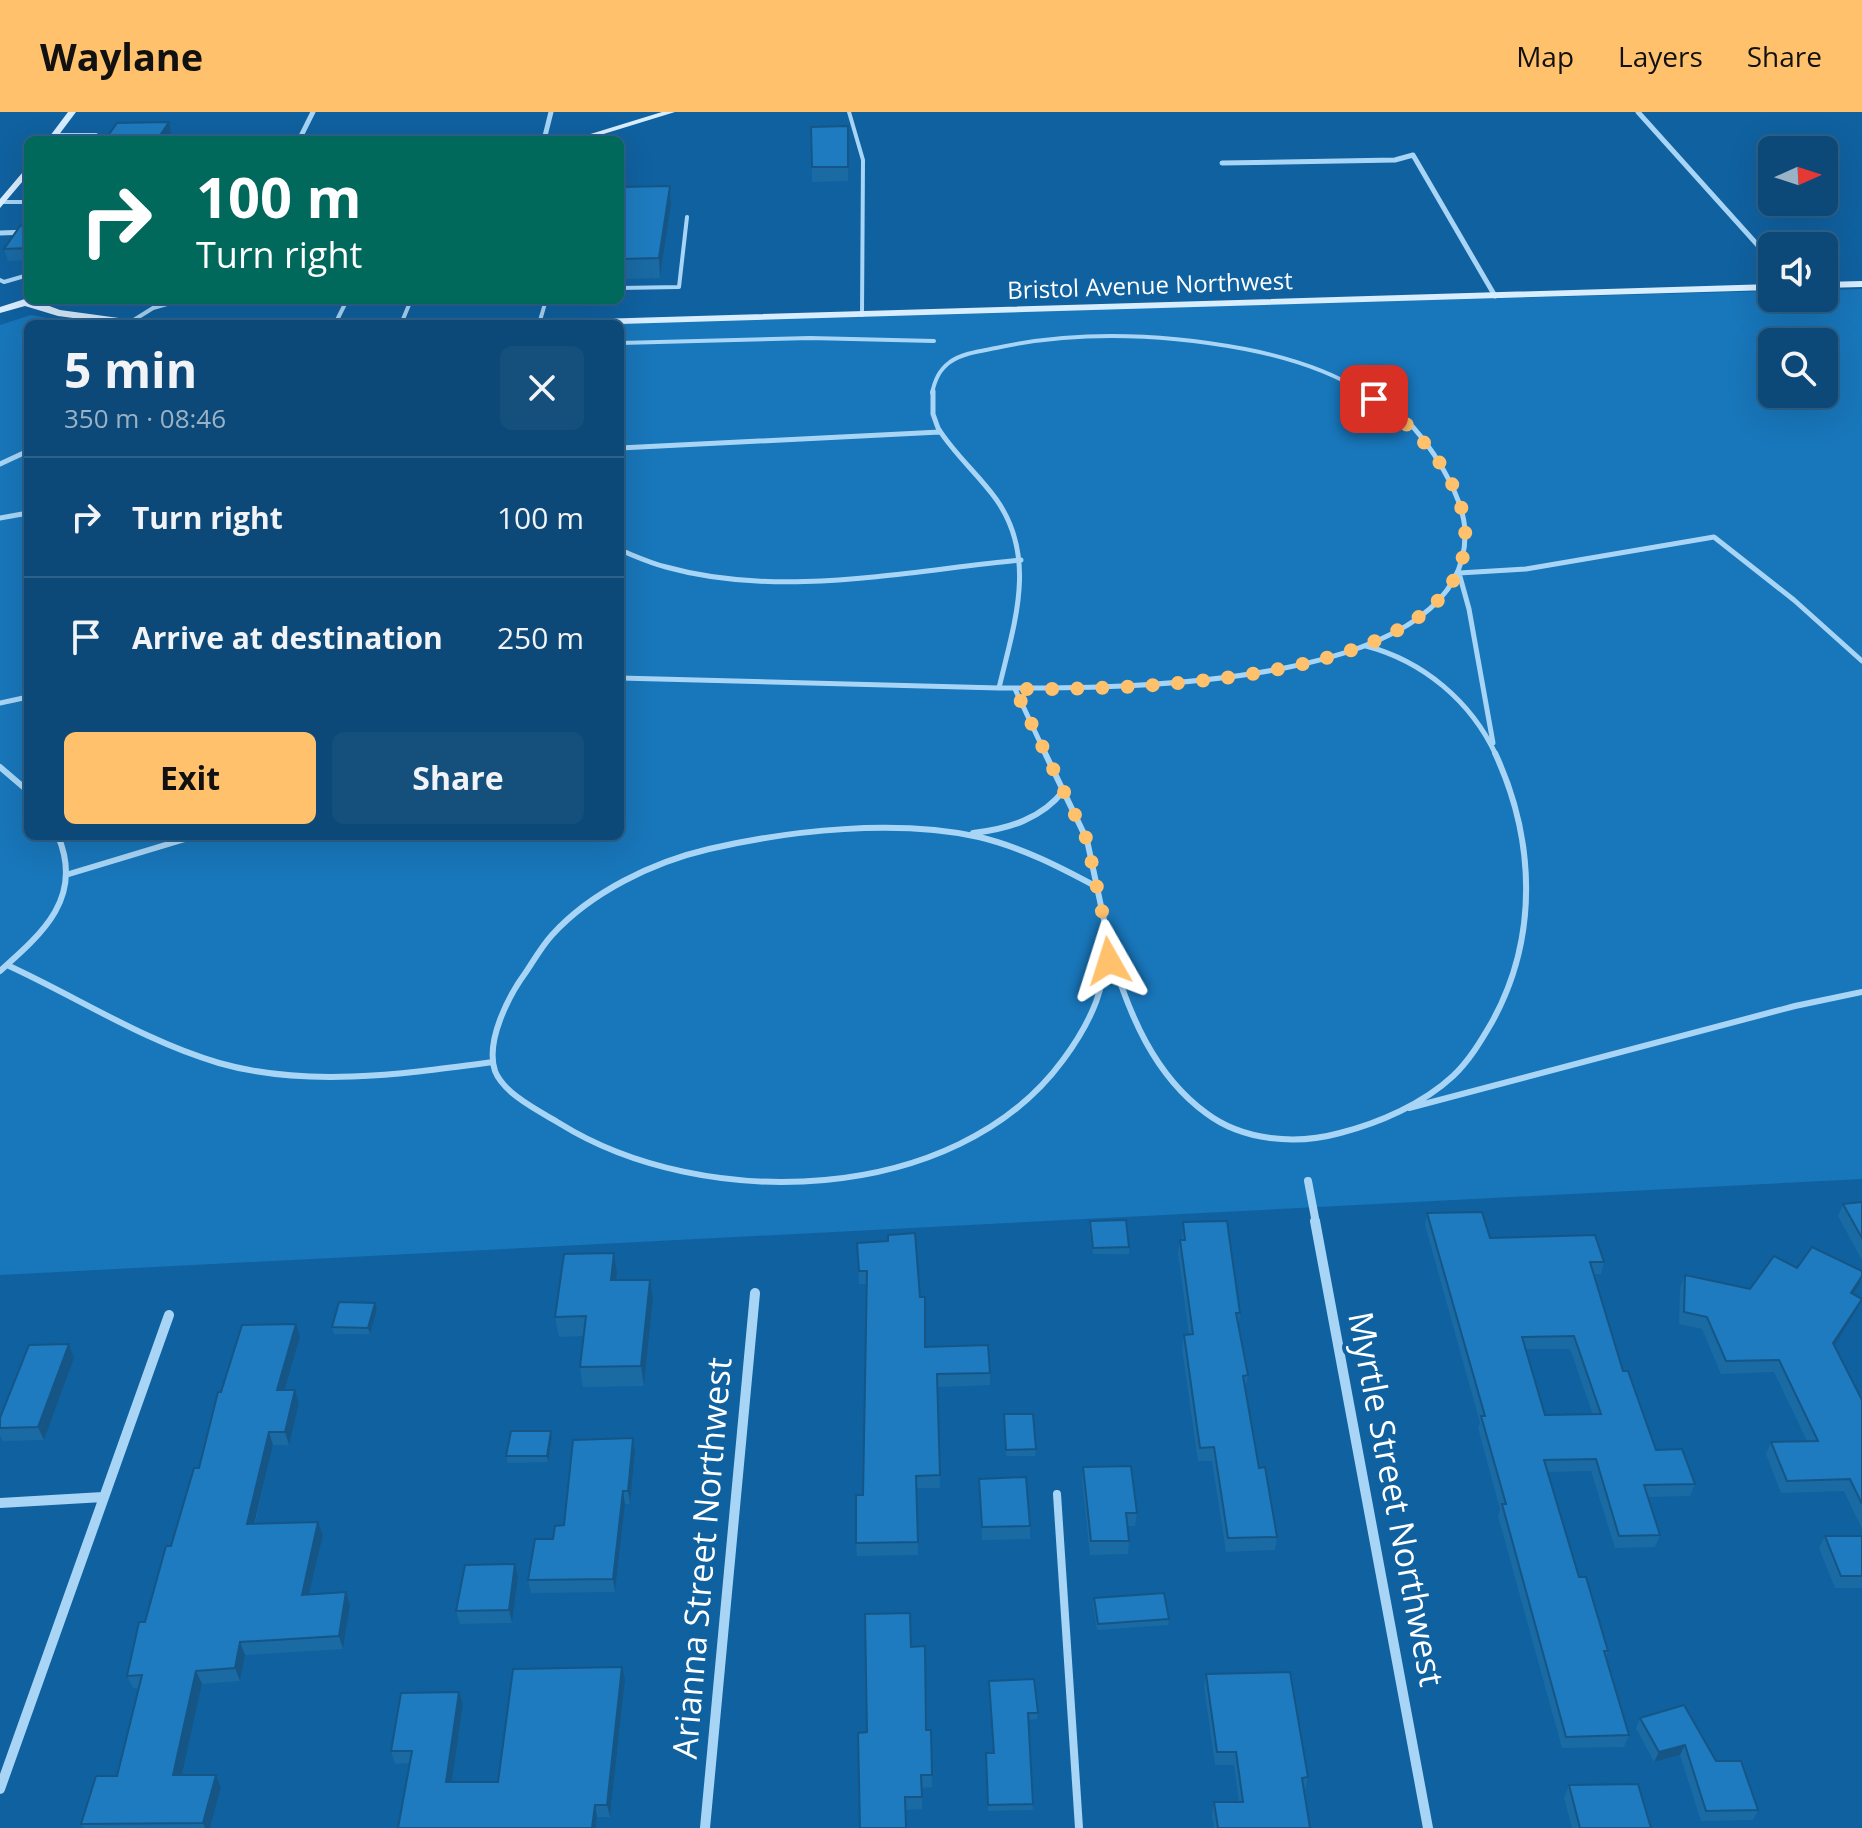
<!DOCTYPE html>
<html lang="en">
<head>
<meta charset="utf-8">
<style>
	:root { --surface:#0c4978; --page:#15507d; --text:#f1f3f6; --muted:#9ab2c6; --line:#2c618a; --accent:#ffc16c }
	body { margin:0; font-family:"Open Sans",sans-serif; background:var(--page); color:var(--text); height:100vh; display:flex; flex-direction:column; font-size:30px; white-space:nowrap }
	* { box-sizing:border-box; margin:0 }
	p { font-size:26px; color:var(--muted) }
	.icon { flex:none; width:44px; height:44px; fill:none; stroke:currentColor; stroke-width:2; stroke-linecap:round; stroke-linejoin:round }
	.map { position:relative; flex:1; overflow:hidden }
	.drawer { position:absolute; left:24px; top:208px; width:600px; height:520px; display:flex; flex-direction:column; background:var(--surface); border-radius:12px; box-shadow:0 8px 32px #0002,0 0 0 2px var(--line) }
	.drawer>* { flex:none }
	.top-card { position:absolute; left:24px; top:24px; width:600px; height:168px; border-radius:12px; box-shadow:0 8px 32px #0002,0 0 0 2px var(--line); background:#00695c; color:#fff; overflow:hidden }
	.needle { width:52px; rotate:87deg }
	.controls { position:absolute; left:1758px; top:24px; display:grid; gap:16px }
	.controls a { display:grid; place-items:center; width:80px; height:80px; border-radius:12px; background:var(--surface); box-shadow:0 8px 32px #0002,0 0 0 2px var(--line); font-size:40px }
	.pin { position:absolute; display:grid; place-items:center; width:68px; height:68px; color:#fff; margin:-34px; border-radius:16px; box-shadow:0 4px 12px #0006 }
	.me { position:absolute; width:88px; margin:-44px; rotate:354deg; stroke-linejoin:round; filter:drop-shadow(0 0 6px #0008) }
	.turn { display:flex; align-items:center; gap:28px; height:168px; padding:0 40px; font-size:36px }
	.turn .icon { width:104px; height:104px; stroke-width:2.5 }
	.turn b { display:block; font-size:56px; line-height:68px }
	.round { display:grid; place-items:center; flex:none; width:84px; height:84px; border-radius:12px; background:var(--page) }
	.head { display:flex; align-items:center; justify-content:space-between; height:136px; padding:0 40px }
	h1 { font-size:48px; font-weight:700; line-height:60px }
	.cta { display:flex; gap:16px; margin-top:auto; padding:16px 40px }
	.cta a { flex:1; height:92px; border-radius:12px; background:var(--accent); color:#111; font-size:32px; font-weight:700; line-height:92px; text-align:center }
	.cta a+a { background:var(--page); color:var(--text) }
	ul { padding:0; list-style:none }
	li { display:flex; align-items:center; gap:24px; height:120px; padding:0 40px; border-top:2px solid var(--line) }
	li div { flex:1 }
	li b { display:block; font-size:30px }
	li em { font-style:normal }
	header { display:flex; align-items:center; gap:48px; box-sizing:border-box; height:112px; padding:0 40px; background:var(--accent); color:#111 }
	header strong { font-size:38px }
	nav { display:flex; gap:44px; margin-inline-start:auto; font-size:28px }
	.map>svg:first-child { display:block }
	.green { fill:#1876ba; fill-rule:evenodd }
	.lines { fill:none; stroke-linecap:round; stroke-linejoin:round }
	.lane-far3 { stroke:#a8d5f5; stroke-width:4 }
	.lane-far2 { stroke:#a8d5f5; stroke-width:5 }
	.lane-far1 { stroke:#a8d5f5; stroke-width:6 }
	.lane { stroke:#a8d5f5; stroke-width:8 }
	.street-far2 { stroke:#a8d5f5; stroke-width:5 }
	.street-far1 { stroke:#a8d5f5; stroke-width:8 }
	.street { stroke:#a8d5f5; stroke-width:10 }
	.secondary { fill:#d8edfe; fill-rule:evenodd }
	.wall { fill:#1a6aa4; fill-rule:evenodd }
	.shaded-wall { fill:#155686 }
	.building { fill:#1e7bbf; stroke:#155686; stroke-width:2; fill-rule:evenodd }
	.route { stroke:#ffc16c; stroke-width:14; stroke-dasharray:0 25.2 }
	.labels { text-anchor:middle; stroke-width:8; stroke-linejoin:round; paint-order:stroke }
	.far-street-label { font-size:24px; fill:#fff; stroke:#1061a0 }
	.near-street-label { font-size:34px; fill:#fff; stroke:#1061a0 }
</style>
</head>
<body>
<header>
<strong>Waylane</strong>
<nav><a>Map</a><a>Layers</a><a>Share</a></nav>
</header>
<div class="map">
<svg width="1862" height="1716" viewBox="0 0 1862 1716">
	<rect width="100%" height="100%" fill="#1061a0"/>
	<path class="green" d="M1862,177V1067L0,1163V213L31,203L79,212H28V724H620V212H530L1772,179V186H1824V178ZM1772,230H1824V282H1772Z"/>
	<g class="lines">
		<path class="lane-far3" d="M849,0L863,48L862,203
			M55,23H96L93,28
			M3,90H28
			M0,168L4,170L28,163
			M620,176L679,175L687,105
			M129,211L153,196L181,188
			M335,212L347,188
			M401,212L411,188
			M539,212L546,188
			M620,231L810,226L934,229
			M932,281C935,268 939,258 950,250C963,241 981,239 996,236C1078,218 1164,222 1245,237C1286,245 1331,259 1365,281"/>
		<path class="lane-far2" d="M933,279V302L938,316C954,342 978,362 996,387C1038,446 1014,512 999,576
			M620,336L940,320
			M0,352L28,339
			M0,406L28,401
			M620,438C635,444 650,451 666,455C780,487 906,459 1021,448
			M1366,534C1423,549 1471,589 1496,643
			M620,566L999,576
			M999,576C1107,576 1469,580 1465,420C1464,384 1430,330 1403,305C1391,295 1376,287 1362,279
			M1015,577L1046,643
			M0,591L28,585
			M1493,631L1469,497L1459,461L1526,457L1714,425L1794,488L1862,549"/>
		<path class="lane-far1" d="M1045,641L1087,728L1108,827
			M0,655L28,679
			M973,721C1008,717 1042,707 1064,678
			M69,762L195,724
			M1097,775C1060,755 1021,735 979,725C896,707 791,718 709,737C653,750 591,780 552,823C542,834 534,848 526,860C509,883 485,929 495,959C504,982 539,999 559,1011C703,1101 956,1094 1063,948C1092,909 1108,872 1107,823
			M1111,842C1129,902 1154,963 1206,1001C1243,1029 1296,1033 1340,1021C1379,1011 1423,992 1453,964C1469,949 1481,929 1492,910C1539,825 1535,727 1495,641
			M7,853C77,885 144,929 219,951C306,976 404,962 493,950
			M0,859C43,821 84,785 58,724
			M1409,996L1795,894L1862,880"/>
		<path class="lane" d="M1057,1382L1079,1716"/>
		<path class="street-far2" d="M1638,0L1772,149
			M299,28L313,0
			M544,28L551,0
			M1222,51L1395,48L1413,43L1495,184
			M0,121L28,120"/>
		<path class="street-far1" d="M1308,1069L1316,1111"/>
		<path class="street" d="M1315,1109L1428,1716
			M0,1391L103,1385
			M0,1677L169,1203
			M705,1716L755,1181"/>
		<path class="secondary" d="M68,0H76L55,28H47Z
			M662,0H675L584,28H571Z
			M28,54V63L0,96V87Z
			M1862,169V175L1824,176V170Z
			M1772,172V178L620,212H525L530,209Z
			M28,186L60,198L141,209L146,212H118L58,204L25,194L0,201V195Z"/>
	</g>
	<path class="wall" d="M848,14V69L812,70L811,15Z
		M670,74L671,93L660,166L623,167L622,158L620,159V75Z
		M28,111V148L8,149L4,137Z
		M1862,1090V1148L1838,1104L1843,1092Z
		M1427,1101L1490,1126L1604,1150L1601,1162H1593L1623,1259L1656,1338L1695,1372L1690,1384L1647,1385L1660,1423L1655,1435L1615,1436L1591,1359L1547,1360L1579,1465L1608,1539L1606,1546L1629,1623L1624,1635L1562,1636L1498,1404L1500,1397L1478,1316L1480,1311L1425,1113ZM1525,1237H1570L1593,1303H1545Z
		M1090,1109L1129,1135V1142H1093L1089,1115Z
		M1183,1110L1240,1201L1238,1213L1248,1263L1245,1277L1259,1356L1277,1425L1275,1438L1226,1440L1212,1349H1198L1182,1236L1184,1223H1189L1178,1141L1180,1128H1182Z
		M857,1131L920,1185L925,1235L990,1261V1273L938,1275L940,1376H917L918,1443L857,1444L856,1431L863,1383L867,1172H859Z
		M614,1141L617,1160L616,1168L653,1187L644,1274L583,1275L580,1255L584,1224L559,1225L555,1205Z
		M1797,1156L1862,1159V1166L1853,1182L1862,1187L1856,1199L1834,1233L1862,1288V1417L1844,1379L1781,1381L1766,1342L1771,1330L1807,1329L1774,1260L1721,1262L1702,1217L1679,1212L1680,1176L1685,1163L1750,1177Z
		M375,1191L377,1197L370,1222H334L332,1215Z
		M300,1225L285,1278H295L299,1291L289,1333H273L255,1412L318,1410L323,1423L309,1482L346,1480L350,1493L343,1537L245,1543L240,1569L202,1572L182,1663H216L221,1675L210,1716H84L81,1712L117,1664L139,1576H133L127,1564L199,1356L221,1280Z
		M69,1232L74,1246L44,1328L3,1329L0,1323V1306Z
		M1004,1302L1036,1337L1035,1344H1006Z
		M551,1319L552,1326L548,1350L508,1351L506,1344Z
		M635,1340L630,1392H625L615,1480L531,1481L528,1468L553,1427L564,1413Z
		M1083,1355L1137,1401L1135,1414H1128L1129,1429L1128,1442L1090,1443L1082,1368Z
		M979,1367L1030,1414V1427L982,1428Z
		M1825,1424H1862V1476H1835L1819,1436Z
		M518,1465L512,1511L460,1512L456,1499Z
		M1094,1486L1169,1507L1168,1513L1097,1518L1093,1493Z
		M1206,1562L1308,1665L1305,1678L1310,1716H1214L1212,1703L1214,1690H1239L1234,1653H1215L1204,1575Z
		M625,1568L610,1705H597L596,1716H398L410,1651L395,1652L391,1639L459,1580L463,1592L452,1670H498Z
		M989,1569L1038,1601L1037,1607L1028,1608L1033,1698L988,1699L986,1648L994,1641Z
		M1640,1606L1716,1649L1758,1698L1753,1708L1701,1709L1680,1643L1654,1650L1636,1616Z
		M931,1618L932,1675L922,1676V1697L906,1698L867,1620Z
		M1569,1673L1651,1716H1572L1564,1686Z"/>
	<path class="shaded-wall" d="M169,10L171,21L169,26V28H162L161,22Z
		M670,74L671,93L660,166L659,146Z
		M614,1141L617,1160L614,1188L611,1168Z
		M1862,1164L1859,1173L1845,1194L1851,1181Z
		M650,1168L653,1187L644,1274L641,1254Z
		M1862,1187L1856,1199L1828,1244L1833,1231Z
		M375,1191L377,1197L370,1222L368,1216Z
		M296,1212L300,1225L281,1291L277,1278Z
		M69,1232L74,1246L44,1328L38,1315Z
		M295,1278L299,1291L289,1333L285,1320Z
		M551,1319L552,1326L548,1350L547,1344Z
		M269,1320L273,1333L251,1425L247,1412Z
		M633,1326L635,1340L630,1392L628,1379Z
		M623,1379L625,1392L615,1480L613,1467Z
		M318,1410L323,1423L306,1495L302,1483Z
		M515,1452L518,1465L512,1511L509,1498Z
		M346,1480L350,1493L343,1537L339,1524Z
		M240,1530L245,1543L240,1569L235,1556Z
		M622,1555L625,1568L610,1705L607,1693Z
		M196,1559L202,1572L179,1676L173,1663Z
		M459,1580L463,1592L450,1683L446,1670Z
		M1685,1633L1680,1643L1654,1650L1659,1640Z
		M216,1663L221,1675L210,1716H205L203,1711Z
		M595,1693L597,1705L596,1716H592Z"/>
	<path class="building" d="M169,10L161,22H168L164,28H105L117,11Z
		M848,14V55H812L811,15Z
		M670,74L659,146L621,147L623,138H620V75Z
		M28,111V136L4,137L20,114Z
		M1862,1090V1126L1843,1092Z
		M1482,1100L1490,1126L1595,1123L1604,1150H1590L1623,1259H1628L1656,1338L1682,1337L1695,1372L1644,1373L1660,1423L1619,1424L1596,1347L1544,1348L1579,1465H1586L1608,1539H1604L1629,1623L1566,1625L1502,1392H1506L1481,1304H1485L1427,1101ZM1574,1224L1601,1302L1545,1303L1522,1225Z
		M1126,1108L1129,1135L1093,1136L1090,1109Z
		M1227,1109L1240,1201H1236L1248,1263L1243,1264L1259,1356L1265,1355L1277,1425L1228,1426L1214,1335L1200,1336L1184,1223L1193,1222L1180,1128H1185L1183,1110Z
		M915,1121L920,1185H925V1235L988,1233L990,1261L937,1262L940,1363L916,1364L918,1430L856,1431V1383H863L867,1159H859L857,1131L888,1129V1123Z
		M1812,1135L1862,1159V1164L1851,1181L1862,1187L1833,1231L1862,1288V1392L1850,1367L1787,1369L1771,1330L1818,1329L1779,1248L1726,1249L1707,1205L1684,1200L1685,1163L1750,1177L1774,1144L1797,1156Z
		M614,1141L611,1168H650L641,1254L580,1255L586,1204L555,1205L564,1142Z
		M339,1190L375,1191L368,1216L332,1215Z
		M296,1212L277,1278H295L285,1320H269L247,1412L318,1410L302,1483L346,1480L339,1524L240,1530L235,1556L196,1559L173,1663H216L203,1711L81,1712L96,1664H117L142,1563L127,1564L139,1510H145L166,1434H171L194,1356H199L218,1280H221L242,1213Z
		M69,1232L38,1315L0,1316V1306L29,1233Z
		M1004,1302H1033L1036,1337L1006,1338Z
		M511,1319H551L547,1344H506Z
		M633,1326L628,1379H623L613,1467L528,1468L535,1427H553L555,1414L564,1413L573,1328Z
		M1131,1354L1137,1401H1126L1129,1429H1091L1083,1355Z
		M1026,1365L1030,1414L982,1415L979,1367Z
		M1825,1424H1862V1464H1841Z
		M515,1452L509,1498L456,1499L465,1453Z
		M1164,1481L1169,1507L1098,1512L1094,1486Z
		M910,1501L911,1535L925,1534L926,1618H931L932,1663H921L922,1685H905L906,1716H860L858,1621L867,1620L865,1502Z
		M622,1555L607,1693H595L592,1716H398L412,1639H391L401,1581L459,1580L446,1670H498L513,1557Z
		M1290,1560L1308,1665L1302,1666L1310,1716H1218L1214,1690H1243L1236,1640H1217L1206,1562Z
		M1034,1567L1038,1601H1028L1033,1692L988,1693L986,1641H994L989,1569Z
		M1684,1593L1716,1649H1741L1758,1698L1706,1699L1685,1633L1659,1640L1640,1606Z
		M1638,1672L1651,1716H1580L1569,1673Z"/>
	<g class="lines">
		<path class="route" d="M1109,849L1107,823L1087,728L1015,577C1120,578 1477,574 1465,416C1461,365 1415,313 1374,287"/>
	</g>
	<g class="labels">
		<g class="far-street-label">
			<text transform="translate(1150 174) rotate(-2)" y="8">Bristol Avenue Northwest</text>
		</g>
		<g class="near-street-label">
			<text transform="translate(1396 1387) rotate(79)" y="12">Myrtle Street Northwest</text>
			<text transform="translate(702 1446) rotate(-85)" y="12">Arianna Street Northwest</text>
		</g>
	</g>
</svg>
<div class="controls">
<a><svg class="needle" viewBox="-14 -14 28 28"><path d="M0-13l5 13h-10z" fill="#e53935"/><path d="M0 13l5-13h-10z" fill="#9ab2c6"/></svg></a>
<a><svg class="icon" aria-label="sound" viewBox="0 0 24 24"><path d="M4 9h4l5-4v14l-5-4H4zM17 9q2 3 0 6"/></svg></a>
<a><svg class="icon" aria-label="search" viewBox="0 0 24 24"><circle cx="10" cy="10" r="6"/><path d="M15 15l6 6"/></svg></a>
</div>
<div class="pin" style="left:1374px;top:287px;background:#d93025"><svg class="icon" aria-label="arrive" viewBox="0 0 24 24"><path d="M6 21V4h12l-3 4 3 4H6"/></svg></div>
<svg class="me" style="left:1109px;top:849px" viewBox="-20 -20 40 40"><path d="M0-17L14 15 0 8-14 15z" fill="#ffc16c" stroke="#fff" stroke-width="4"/></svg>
<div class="top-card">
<div class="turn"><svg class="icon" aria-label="right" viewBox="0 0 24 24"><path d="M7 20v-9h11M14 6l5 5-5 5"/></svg><div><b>100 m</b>Turn right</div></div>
</div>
<section class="drawer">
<div class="head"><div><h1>5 min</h1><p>350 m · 08:46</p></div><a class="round"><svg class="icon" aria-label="close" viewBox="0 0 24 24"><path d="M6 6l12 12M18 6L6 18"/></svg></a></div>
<ul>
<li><svg class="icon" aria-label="right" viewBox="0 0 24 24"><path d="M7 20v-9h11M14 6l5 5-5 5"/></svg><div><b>Turn right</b></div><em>100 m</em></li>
<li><svg class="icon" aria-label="arrive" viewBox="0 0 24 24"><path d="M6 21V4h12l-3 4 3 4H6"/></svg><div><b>Arrive at destination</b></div><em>250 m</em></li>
</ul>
<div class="cta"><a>Exit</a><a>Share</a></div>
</section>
</div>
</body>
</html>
